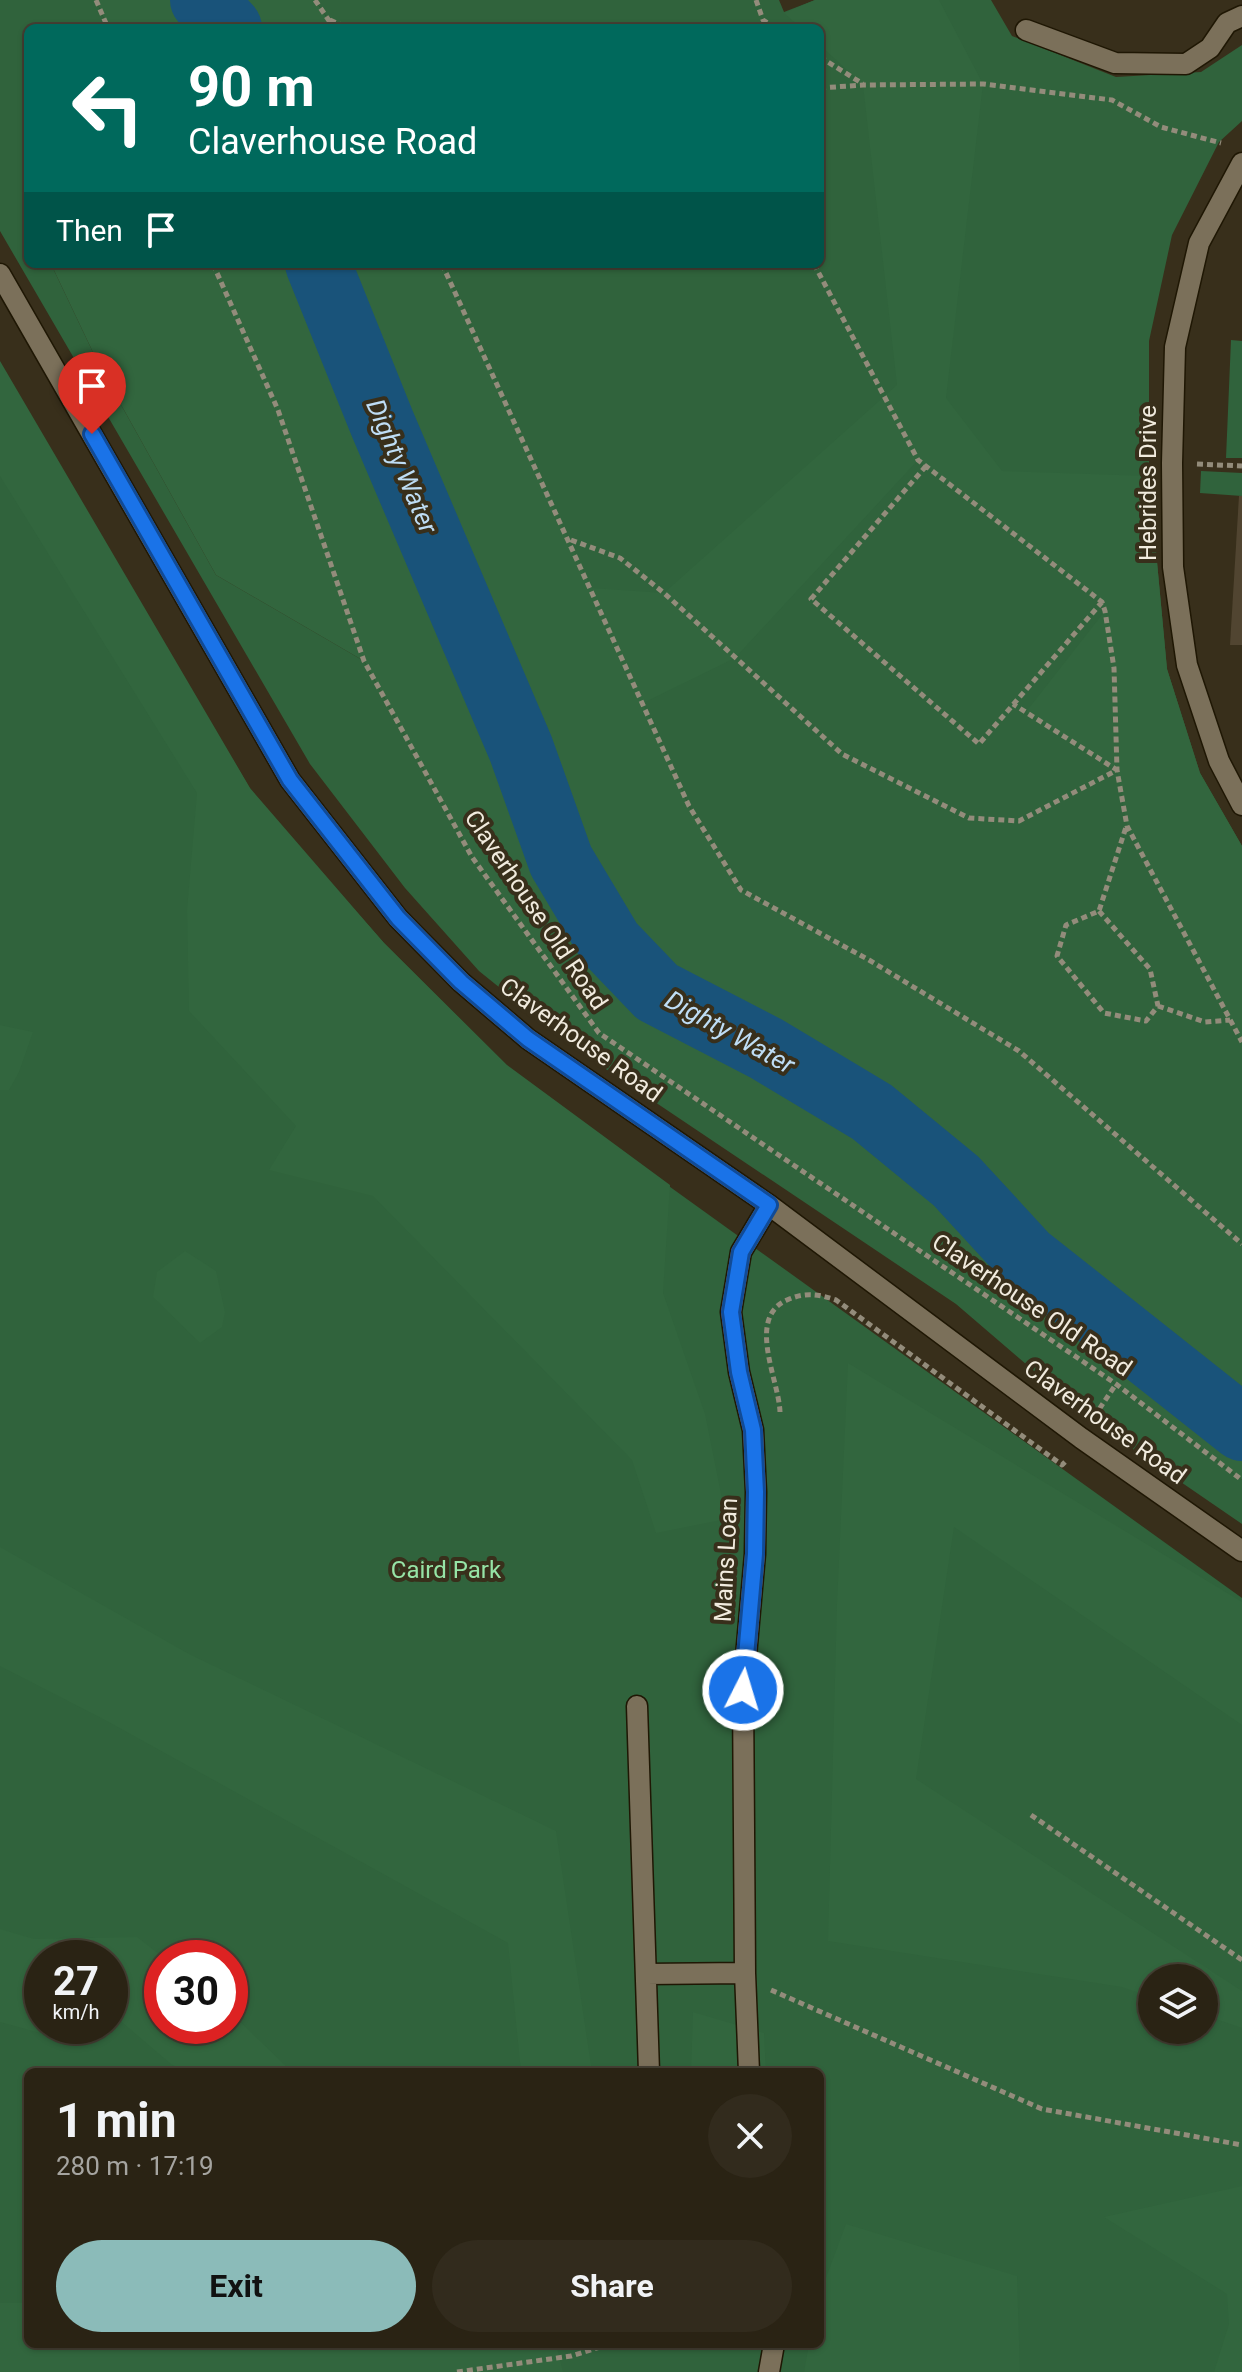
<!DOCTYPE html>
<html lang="en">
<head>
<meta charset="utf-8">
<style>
	:root { --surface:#2a2314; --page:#322b1d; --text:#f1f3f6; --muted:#a5a4a0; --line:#464034; --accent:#8bbbb9 }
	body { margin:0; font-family:Roboto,sans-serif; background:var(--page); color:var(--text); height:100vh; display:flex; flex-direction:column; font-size:30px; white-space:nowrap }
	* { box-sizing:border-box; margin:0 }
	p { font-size:26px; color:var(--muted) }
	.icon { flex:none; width:44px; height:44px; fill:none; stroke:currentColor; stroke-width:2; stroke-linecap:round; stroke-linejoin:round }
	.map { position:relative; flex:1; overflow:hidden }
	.drawer { position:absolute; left:24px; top:2068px; width:800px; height:280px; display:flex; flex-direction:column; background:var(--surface); border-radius:12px; box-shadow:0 2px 6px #0004,0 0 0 2px var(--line) }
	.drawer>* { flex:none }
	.top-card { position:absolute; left:24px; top:24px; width:800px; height:244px; border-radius:12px; box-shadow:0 2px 6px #0004,0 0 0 2px var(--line); background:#00695c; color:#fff; overflow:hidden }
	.fabs { position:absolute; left:1138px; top:1964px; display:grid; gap:16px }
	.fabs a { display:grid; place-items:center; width:80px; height:80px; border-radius:50%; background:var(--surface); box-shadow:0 2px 6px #0004,0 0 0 2px var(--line); font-size:40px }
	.speed { position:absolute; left:24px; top:1940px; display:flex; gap:16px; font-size:40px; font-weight:700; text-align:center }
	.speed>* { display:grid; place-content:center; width:104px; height:104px; border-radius:50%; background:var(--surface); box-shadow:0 2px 6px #0004,0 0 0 2px var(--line); line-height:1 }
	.speed small { font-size:20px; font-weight:400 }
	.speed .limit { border:12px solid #d22; background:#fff; color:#111 }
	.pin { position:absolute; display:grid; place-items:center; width:68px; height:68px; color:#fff; margin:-82px -34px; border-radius:50% 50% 50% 0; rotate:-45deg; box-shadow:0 0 8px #0007 }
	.pin .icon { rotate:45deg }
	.me { position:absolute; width:88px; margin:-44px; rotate:5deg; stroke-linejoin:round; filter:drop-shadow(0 0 6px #0008) }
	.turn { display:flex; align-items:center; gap:28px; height:168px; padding:0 32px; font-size:36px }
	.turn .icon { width:104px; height:104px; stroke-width:2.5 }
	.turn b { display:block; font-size:56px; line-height:68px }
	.then { display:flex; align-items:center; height:76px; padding:0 32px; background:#0003; gap:16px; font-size:30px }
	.round { display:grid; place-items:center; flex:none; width:84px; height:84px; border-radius:42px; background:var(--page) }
	.overview { display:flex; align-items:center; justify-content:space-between; height:136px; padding:0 32px }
	h1 { font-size:48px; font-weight:700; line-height:60px }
	.cta { display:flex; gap:16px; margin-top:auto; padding:16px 32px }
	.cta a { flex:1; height:92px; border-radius:48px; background:var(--accent); color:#111; font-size:32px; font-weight:700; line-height:92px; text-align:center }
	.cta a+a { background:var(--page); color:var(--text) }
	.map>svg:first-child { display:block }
	.green { fill:#30633c; fill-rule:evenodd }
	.forest { fill:#32663e }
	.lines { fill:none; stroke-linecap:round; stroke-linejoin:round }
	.river { stroke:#19537a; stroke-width:66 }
	.building { fill:#514531 }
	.minor-casing { stroke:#1f1704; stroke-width:23 }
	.path { stroke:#938c7b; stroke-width:5; stroke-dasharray:6 4; stroke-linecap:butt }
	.minor { stroke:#7b705a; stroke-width:20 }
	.route-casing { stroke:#114b97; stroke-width:20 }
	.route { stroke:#1a73e8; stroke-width:14 }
	.labels { text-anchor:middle; stroke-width:8; stroke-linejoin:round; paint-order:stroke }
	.street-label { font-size:24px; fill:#f1ebde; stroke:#382f1b }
	.park-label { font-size:24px; fill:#96e4a6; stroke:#382f1b }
	.water-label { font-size:26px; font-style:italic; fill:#beddf5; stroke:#382f1b }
</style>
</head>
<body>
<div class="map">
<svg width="1242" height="2372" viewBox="0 0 1242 2372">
	<rect width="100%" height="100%" fill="#382f1b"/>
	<path class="green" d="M0,0H96L108,28H28V264H51L100,367L216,575L364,661L472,857L599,1033L1116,1384L1242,1480V1524L1092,1421L956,1304L576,1049L479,971L405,888L310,764L0,231Z
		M315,0H779L784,12L815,0H991L1012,36L1116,77L1201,72L1242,45V121L1219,142L1172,235L1149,341V476L1167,669L1200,773L1242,846V1244L1019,1051L869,960L741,890L689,806L442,264H820V28H334Z
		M1231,340L1242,341V458H1226Z
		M0,368L255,797L384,943L520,1079L1242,1598V2372H0ZM42,1958H110V2026H42ZM162,1958H230V2026H162ZM1152,1978H1204V2030H1152ZM28,2072H820V2344H28Z
		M1201,471L1242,473V496L1200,493Z"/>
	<path class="forest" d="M96,0H315L334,28H108Z
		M815,0H939L983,84L946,398L1002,471L1149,476L1167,669L1200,773L1242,846V1042L1127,826L1117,770L1026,712L1105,611L1102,602L918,460L735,658L643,703L689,806L741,890L869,960L1019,1051L1242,1244V1480L1116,1384L599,1033L472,857L364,661L216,575L100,367L51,264H442L591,588L664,593L897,385L863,85L820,45V28H801L784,13Z
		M0,361L250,788L384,943L507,1065L670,1185L663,1293L705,1414L726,1519L656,1533L632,1460L373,1196L269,1170L296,1126L189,1011L187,910L197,793L0,476Z
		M0,1025L33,1032L19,1072L9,1090H0Z
		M185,1251L216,1271L225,1312L222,1327L200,1343L153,1297L157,1272Z
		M848,1363L1242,1602V1725L954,1527L916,1779L1242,1991V2028L1204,2015V1978H1152V1997L1122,1987L828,1941L837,1604Z
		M0,1547L189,1654L556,1831L592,2072H521L508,1943L107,1721L0,1666Z
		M0,1929L34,1939L137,1937L164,1958L162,2026H230V2012L292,2072H185L171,2064L110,2012V1958H42V2026H84L62,2039L0,2022Z
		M693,2012L764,2033L766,2072H691Z
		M1242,2186V2372H1214L1229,2324L1227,2294L1104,2217Z
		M846,2224L1017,2276L1020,2372H804L809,2344H820V2294Z
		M0,2303H28V2344H556L563,2372H0Z"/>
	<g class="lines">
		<path class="river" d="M203,0L229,28
			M318,264L382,423L521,749L561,861L610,943L657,992L767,1049L872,1112L956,1181L1026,1257L1242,1428"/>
	</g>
	<path class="building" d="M1239,496H1242V645H1230Z"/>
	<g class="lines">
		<defs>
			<path id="minor" d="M1026,30L1115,63L1186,64L1210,48L1227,23L1242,16
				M1242,163L1199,243L1175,347L1172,463L1173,567L1187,665L1219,761L1242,805
				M0,274L290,780L398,918L461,982L528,1039L769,1205L1081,1438L1242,1551
				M637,1706L649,2072
				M646,1974L745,1973
				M749,2072L745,1973L743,1690L755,1554L756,1492L753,1430L739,1372L731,1312L741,1252L769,1205
				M769,2372L774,2344"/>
		</defs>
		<use href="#minor" class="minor-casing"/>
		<path class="path" d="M96,0L108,28
			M315,0L334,28
			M756,0L763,20L775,28
			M330,20L348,28
			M820,57L863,84
			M820,88L863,85L983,84L1112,100L1161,127L1221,143
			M213,264L278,410L364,661L472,857L599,1033L1116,1384L1242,1480
			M442,264L689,806L741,890L869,960L1019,1051L1242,1244
			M814,264L918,460L1102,602L1105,611L1114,668L1117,770L1127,826L1242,1042
			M1197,464L1242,466
			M926,466L811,599L979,744L1102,602
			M571,540L620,558L664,593L842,754L969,818L1019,821L1117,770L1013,704
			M1099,911L1150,969L1158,1006L1146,1021L1104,1013L1057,956L1066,925L1099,911L1126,827
			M1158,1006L1205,1022L1230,1020
			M780,1412C779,1380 746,1318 787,1300C805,1292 818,1294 836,1300L1062,1465L1065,1462
			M1094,1417L1116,1384
			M1031,1815L1242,1960
			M771,1990L1042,2109L1242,2145
			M457,2372L571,2356L610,2344"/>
		<use href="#minor" class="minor"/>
	</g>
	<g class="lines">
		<defs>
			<path id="route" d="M92,434L290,780L398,918L461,982L528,1039L769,1205L741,1252L731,1312L739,1372L753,1430L756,1492L755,1554L743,1690"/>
		</defs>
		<use href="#route" class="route-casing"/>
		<use href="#route" class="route"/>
	</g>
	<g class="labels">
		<g class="street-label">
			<text transform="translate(1148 483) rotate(-90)" y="8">Hebrides Drive</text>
			<text transform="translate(536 910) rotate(56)" y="8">Claverhouse Old Road</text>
			<text transform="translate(581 1040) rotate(36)" y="8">Claverhouse Road</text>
			<text transform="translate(1032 1305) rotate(34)" y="8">Claverhouse Old Road</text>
			<text transform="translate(1105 1422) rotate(36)" y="8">Claverhouse Road</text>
			<text transform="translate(726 1560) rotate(-87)" y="8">Mains Loan</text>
		</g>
		<g class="park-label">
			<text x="446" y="1578">Caird Park</text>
		</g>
		<g class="water-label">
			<text transform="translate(402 466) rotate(67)" y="9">Dighty Water</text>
			<text transform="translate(730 1032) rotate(29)" y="9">Dighty Water</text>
		</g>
	</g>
</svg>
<div class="fabs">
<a><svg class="icon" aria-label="layers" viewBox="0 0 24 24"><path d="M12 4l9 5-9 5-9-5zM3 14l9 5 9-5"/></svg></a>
</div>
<div class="speed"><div>27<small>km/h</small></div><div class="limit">30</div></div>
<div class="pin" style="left:92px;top:434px;background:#d93025"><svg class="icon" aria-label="arrive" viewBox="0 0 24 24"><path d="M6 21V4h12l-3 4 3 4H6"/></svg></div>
<svg class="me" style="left:743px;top:1690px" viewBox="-20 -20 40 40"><circle r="17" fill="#1a73e8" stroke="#fff" stroke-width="3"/><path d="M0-11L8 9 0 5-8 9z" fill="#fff"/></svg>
<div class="top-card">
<div class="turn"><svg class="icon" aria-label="left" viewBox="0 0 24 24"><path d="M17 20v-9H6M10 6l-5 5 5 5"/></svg><div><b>90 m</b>Claverhouse Road</div></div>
<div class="then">Then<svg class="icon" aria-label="arrive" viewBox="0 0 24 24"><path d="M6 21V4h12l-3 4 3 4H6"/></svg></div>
</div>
<section class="drawer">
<div class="overview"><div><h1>1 min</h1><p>280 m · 17:19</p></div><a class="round"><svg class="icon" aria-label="close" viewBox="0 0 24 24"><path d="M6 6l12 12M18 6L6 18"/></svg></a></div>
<div class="cta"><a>Exit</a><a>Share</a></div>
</section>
</div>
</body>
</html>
